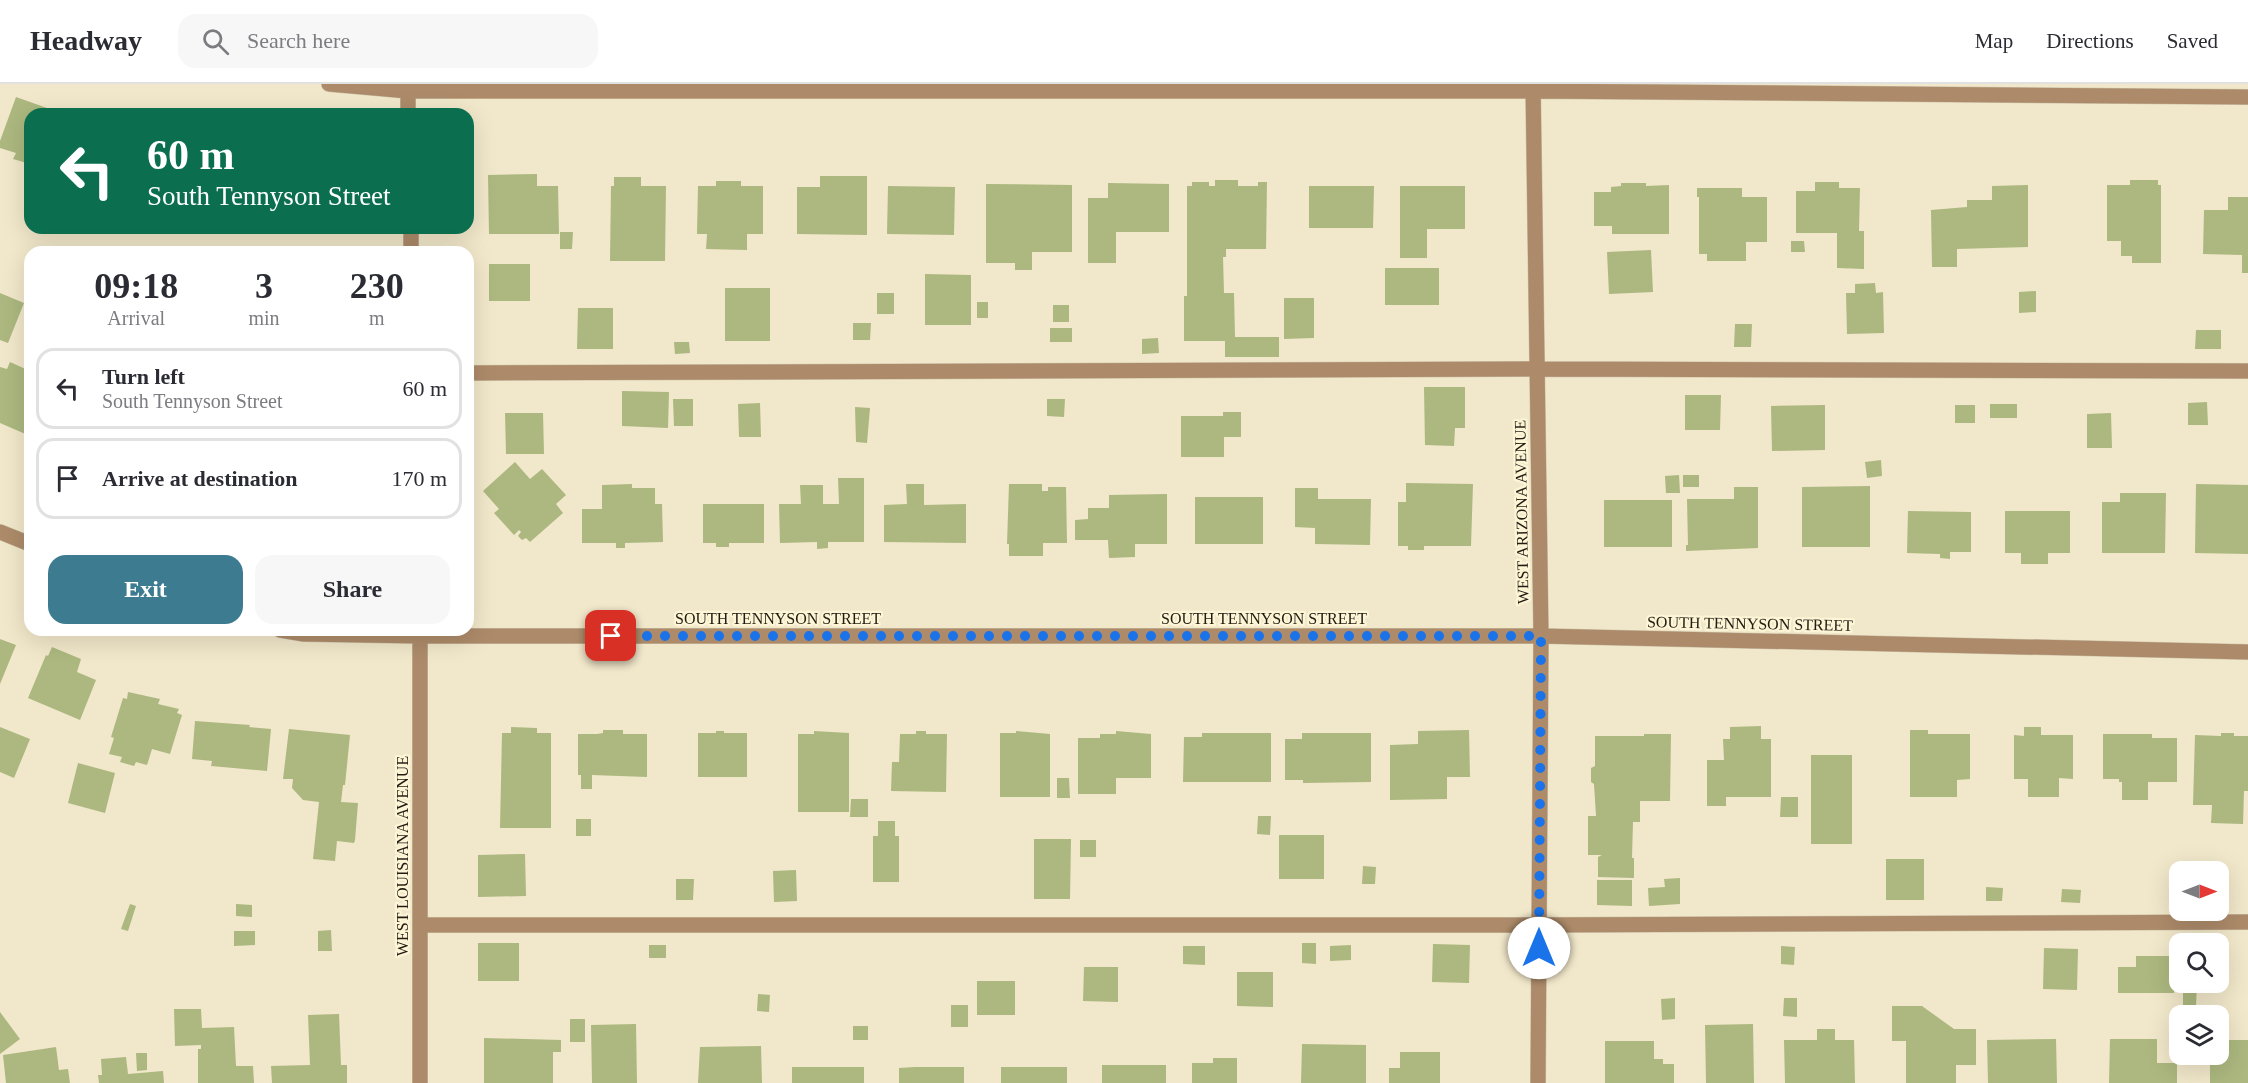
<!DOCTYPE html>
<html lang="en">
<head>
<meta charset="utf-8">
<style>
	:root { --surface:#fff; --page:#f7f7f7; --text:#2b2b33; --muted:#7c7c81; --line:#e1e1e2; --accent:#3d7b90 }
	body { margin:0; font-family:"Times New Roman",serif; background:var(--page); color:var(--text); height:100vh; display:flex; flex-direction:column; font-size:22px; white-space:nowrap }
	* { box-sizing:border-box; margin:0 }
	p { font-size:20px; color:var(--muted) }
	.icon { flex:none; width:33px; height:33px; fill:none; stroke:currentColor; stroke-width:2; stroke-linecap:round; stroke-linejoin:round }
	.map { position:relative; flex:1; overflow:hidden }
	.sheet { position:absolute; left:24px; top:162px; width:450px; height:390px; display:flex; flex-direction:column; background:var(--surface); border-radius:18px; box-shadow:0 6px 24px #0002 }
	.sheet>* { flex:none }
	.banner { position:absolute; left:24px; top:24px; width:450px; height:126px; border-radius:18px; box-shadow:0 6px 24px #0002; background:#0b6e4f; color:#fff; overflow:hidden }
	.needle { width:39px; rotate:90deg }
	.fabs { position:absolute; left:2169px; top:777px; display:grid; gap:12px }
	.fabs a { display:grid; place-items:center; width:60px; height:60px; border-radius:12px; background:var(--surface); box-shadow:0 6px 24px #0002; font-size:30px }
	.pin { position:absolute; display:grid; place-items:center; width:51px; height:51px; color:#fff; margin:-26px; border-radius:12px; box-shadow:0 3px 9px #0006 }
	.me { position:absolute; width:66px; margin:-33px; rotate:0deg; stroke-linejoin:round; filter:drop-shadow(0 0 4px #0008) }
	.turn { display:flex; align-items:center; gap:21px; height:126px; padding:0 24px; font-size:27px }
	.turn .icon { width:78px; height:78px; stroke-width:2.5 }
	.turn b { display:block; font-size:42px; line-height:51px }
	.eta { display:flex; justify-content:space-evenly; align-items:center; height:102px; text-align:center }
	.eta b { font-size:36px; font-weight:700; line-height:42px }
	.action { display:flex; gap:12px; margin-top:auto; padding:12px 24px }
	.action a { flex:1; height:69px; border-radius:18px; background:var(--accent); color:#fff; font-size:24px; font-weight:700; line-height:69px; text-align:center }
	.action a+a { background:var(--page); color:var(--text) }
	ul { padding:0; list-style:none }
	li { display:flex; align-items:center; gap:18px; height:81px; margin:0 12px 9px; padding:0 12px; border:3px solid var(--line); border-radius:18px }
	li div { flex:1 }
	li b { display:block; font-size:22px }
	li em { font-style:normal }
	header { display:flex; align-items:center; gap:36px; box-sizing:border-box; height:84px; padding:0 30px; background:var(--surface); border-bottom:2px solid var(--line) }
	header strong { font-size:28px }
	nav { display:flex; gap:33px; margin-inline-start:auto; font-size:21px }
	.search { width:420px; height:54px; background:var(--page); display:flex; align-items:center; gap:15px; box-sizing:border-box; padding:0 21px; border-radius:18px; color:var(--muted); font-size:22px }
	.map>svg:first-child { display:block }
	.building { fill:#acb87f }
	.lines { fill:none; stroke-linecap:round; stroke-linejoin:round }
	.minor-casing { stroke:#cbc2a9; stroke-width:16 }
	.minor { stroke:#ad8b6a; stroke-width:15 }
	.route { stroke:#1a73e8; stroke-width:10; stroke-dasharray:0 18 }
	.labels { text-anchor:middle; stroke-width:4.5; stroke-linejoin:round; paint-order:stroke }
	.street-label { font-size:16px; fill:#201c11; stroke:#fef5d7 }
</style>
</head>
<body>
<header>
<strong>Headway</strong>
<div class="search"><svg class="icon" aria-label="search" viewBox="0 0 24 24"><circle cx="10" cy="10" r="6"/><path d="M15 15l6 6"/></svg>Search here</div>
<nav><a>Map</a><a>Directions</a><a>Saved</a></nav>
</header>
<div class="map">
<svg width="2248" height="999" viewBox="0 0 2248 999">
	<rect width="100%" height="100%" fill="#f1e7ca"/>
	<path class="building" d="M16,13L64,30H30V80L13,75L16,69L0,64V57Z
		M537,90V102H558L559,150H489L488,91Z
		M820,92H867V151L797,150V103H820Z
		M614,93H641V102H666L665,177H610L611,102H614Z
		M1215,96H1238V102H1258V98H1267L1266,165H1226V173H1223L1224,209H1234L1235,253H1279V273H1225V257H1184V212H1187V102H1192V98H1209V102H1215Z
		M2130,96H2158V101H2161V179H2132V172H2121V157H2107V101H2130Z
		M716,97H741V102H763V150H747V166L706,165L707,150H697L698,102H716Z
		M1815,98H1839V104H1860L1859,147H1864V185L1837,184V149H1796V107H1815Z
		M1108,99L1169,100V148H1116V179H1088V114H1108Z
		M1621,99H1646V102L1669,101V150H1612V142H1594V108H1611V103L1621,102Z
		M986,100L1072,101V168H1032V186H1015V179H986Z
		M2028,101V163L1957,165V183H1932L1931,126L1967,123V116H1992V102Z
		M888,102L955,103L954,151L887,150Z
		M1309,102H1374L1373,144H1309Z
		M1400,102H1465V145H1427V174H1400Z
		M1697,104H1742V113H1767V158H1746V177H1707V170H1699V113H1697Z
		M2228,113H2248V189H2242V171L2203,170L2204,126H2228Z
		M560,148H573L572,165H560Z
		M1791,157H1804L1805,168H1791Z
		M1651,166L1653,208L1609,210L1607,168Z
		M489,180H530V217H489Z
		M1385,184H1439V221H1385Z
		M925,190L971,191V241H925Z
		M1875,199L1876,209L1883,208L1884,249L1847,250L1846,209H1855V200Z
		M725,204H770V257H725Z
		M2036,207V228L2019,229V208Z
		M0,209L24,219L8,259L0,256Z
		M877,209H894V230H877Z
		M1284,214H1314V254L1284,255Z
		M977,218H988V234H977Z
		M1053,221H1069V238H1053Z
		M578,224H613V265H577Z
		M853,239H871L870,256H853Z
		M1735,240H1752L1751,263H1734Z
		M1050,244H1072V258H1050Z
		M2196,246H2221V265H2195Z
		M1158,254L1159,269L1142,270V255Z
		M674,258H689L690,269L675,270Z
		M10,278L30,287V352L0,339V283L7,285Z
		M1424,303H1465V344H1455L1454,362L1425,361Z
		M622,307L669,308L668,344L622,342Z
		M1685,311H1721L1720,346H1685Z
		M673,315H693V342H674Z
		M1047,315H1065L1064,333L1047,332Z
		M2207,318L2208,341H2188V319Z
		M760,319L761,353H739L738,320Z
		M1990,320H2017V334H1990Z
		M1825,321V366L1772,367L1771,322Z
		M1955,321H1975V339H1955Z
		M855,323L870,324L867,359L856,358Z
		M1223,328H1241V353H1224V373H1181V332H1223Z
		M505,329H543L544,370H506Z
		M2111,329L2112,364H2087V330Z
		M1881,376L1882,392L1867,394L1865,378Z
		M515,378L530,395L542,385L566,411L556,420L563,429L530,458L526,454L522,456L518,452L521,448L519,446L514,451L494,429L499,425L483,407Z
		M1679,391L1680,409H1666L1665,392Z
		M1683,391H1699V403H1683Z
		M838,394H864V458H828V464L817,465V458L780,459L779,420H801L800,401H823V420H839Z
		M1406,399L1473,400L1471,462H1424V466H1408V462H1398V418H1406Z
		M632,400V404H655V420H662L663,458L625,459V464H616V459H582V425H602V401Z
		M906,400H924V421L966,420V459L884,458V421L907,420Z
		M1009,400H1042V407H1048V403H1066L1067,459H1043V472H1009V460H1007Z
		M2196,400L2248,401V470L2195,469Z
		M1870,402V463H1802V403Z
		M1734,403H1758V464L1686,467V461H1688L1687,415H1734Z
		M1295,404H1318V415H1371L1370,461L1315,460V444L1295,443Z
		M2120,409H2166L2165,469H2102V418H2120Z
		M1167,410V460H1135V473L1109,474L1108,456H1075V436L1088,435V424H1109V411Z
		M1195,413H1263V460H1195Z
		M1604,416H1672V463H1604Z
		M703,420H764V459H729V463H716V459H703Z
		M1908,427L1971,428V468H1950V475L1940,474V470L1907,469Z
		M2005,427H2070V469H2048V480H2021V469H2005Z
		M0,555L16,561L0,600Z
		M52,563L81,575L77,588L96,596L80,636L28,614L46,571L48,572Z
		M128,608L160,615L158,620L179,625L177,629L182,631L170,670L152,665L147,681L136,678L134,682L120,678L122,673L109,670L114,654L111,653L123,614L127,615Z
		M195,637L250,641L249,643L271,645L267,687L211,682L212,677L192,675Z
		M1761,642V655H1771V713H1726V722H1707V676H1724L1723,655H1730V643Z
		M0,643L30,655L14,694L0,688Z
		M511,643L537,644V649H551V744H500L502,649H511Z
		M2024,643H2041V651H2073V695L2059,694V713H2028V695H2014V651L2024,652Z
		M289,645L350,651L345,701H343L341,718L358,719L355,756L354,759L337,757L335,777L313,775L319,718L303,716L292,704L293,695H283Z
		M603,646H623V650H647V693L592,691V705H581V691H578V650H597L603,649Z
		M1469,646L1470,693H1447V715L1390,716V661L1418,660V647Z
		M1910,646H1928V650H1970V695L1957,696V713H1910Z
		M716,647H724V649H747V693H698V649H716Z
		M814,647L849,649V728H798V650H814Z
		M916,647H926V650H947L946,708L891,707L892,678H899L900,650H916Z
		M1016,647L1050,650V713H1000V649H1016Z
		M1116,647L1151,650V694H1116V710H1078V654H1100V650H1116Z
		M1202,649H1271V698H1183L1184,653H1202Z
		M1302,649H1371V698L1303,699V696H1285V655H1302Z
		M2221,649H2234V652H2248V707H2244L2243,740L2211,739L2212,721H2193L2195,651L2221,652Z
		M1644,650H1671L1670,717H1640V738H1633L1632,774H1634V794L1598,793V773L1602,771H1588V732H1596L1594,700L1591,698V684L1595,682V652H1644Z
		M2103,650H2152V654H2177V698H2148V716H2122V698H2119V695H2103Z
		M1811,671H1852V760H1811Z
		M78,679L115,689L105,729L68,719Z
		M1057,694H1069L1070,714H1057Z
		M1781,713H1798V733H1780Z
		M851,715H868V733H850Z
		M1258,732H1271L1270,751L1257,750Z
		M576,735H591V752H576Z
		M878,737H895V752H899V798H873V752H878Z
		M1279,751H1324V795H1279Z
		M1034,755H1071L1070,815H1034Z
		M1080,756H1096V773H1080Z
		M525,770L526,812L478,813V771Z
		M1886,775H1924V816H1886Z
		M1363,782L1376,783L1375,800H1362Z
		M796,786L797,817L774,818L773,787Z
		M1680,794V820L1649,822L1648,804L1665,803L1664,795Z
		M676,795H694L693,816H676Z
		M1597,796H1632V822L1597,821Z
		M1986,803L2003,804L2002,817H1986Z
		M2062,805L2081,806L2080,819L2061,818Z
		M130,820L136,822L128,847L121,845Z
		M236,820L252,821V833L236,832Z
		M331,846L332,867H318V847Z
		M234,847H255V861L234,862Z
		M478,859H519V897H478Z
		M1302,859H1316V880L1302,879Z
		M1433,860L1470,861L1469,899L1432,898Z
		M649,861H666V874H649Z
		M1351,861V876L1330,877V862Z
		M1183,862H1205V881L1183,880Z
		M1781,862L1795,863L1794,881L1781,880Z
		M2044,864L2078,865L2077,906L2043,905Z
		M2136,872H2174V909H2118V883H2136Z
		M1084,883H1118V918L1083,917Z
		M1237,888H1273V923L1237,922Z
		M977,897H1015V931H977Z
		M2183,898H2197L2196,922L2183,921Z
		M758,910L770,911L769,928L757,927Z
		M1675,914V935L1662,936L1661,915Z
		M1784,914H1797V933L1783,932Z
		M951,921H968V943H951Z
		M1892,922H1922L1954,945H1976V981H1956V999H1906V957H1892Z
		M174,925H201L202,944L234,943L236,982H253L254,999H198V965H201V961L175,962Z
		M0,928L20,955L0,970Z
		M339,930L341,981H347V999H272L271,982L310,981L308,931Z
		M570,935H585V958H570Z
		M636,940L637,999H592L591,941Z
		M1753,940L1754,999H1706L1705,941Z
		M853,942H868V956H853Z
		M1817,945H1835V956H1854L1855,999H1785L1784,956H1817Z
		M484,954L561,956V968H553V999H484Z
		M2056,955L2057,999H1988L1987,956Z
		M2110,955H2157V979H2177V999H2109Z
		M2218,956H2248V999H2210V970H2218Z
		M1605,957H1654V975H1663V980H1674V999H1605Z
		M1302,960L1366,961V999H1301Z
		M761,962L762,999H698L700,963Z
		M56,963L59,986L68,985L70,999H6L3,971Z
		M1400,968H1440V999H1389V984H1400Z
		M136,969H147V986L137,987Z
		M126,973L128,990L163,987L164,999H99L98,991H102L101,975Z
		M1213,974H1237V999H1192V979H1213Z
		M1102,981H1166V999H1102Z
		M792,983H864V999H792Z
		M915,983H964V999H899V984Z
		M1001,983H1067V999H1001Z"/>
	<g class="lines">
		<defs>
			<path id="minor" d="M329,0L408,7H1533L2248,13
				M408,0V30
				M1533,0L1541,552L1538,999
				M411,144V168
				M468,289L1537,285L2248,287
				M0,448L30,460
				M280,546L304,550L420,552H1541L2248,568
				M420,546V999
				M420,841H1539L2248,838"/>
		</defs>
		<use href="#minor" class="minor-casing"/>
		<use href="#minor" class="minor"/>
	</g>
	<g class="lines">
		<path class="route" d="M611,552H1541L1539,864"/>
	</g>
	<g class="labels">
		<g class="street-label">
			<text transform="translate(1521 428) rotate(-91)" y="6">WEST ARIZONA AVENUE</text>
			<text x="778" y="540">SOUTH TENNYSON STREET</text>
			<text x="1264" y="540">SOUTH TENNYSON STREET</text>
			<text transform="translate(1750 539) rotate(1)" y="6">SOUTH TENNYSON STREET</text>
			<text transform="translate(402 772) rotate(-90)" y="6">WEST LOUISIANA AVENUE</text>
		</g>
	</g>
</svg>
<div class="fabs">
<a><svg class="needle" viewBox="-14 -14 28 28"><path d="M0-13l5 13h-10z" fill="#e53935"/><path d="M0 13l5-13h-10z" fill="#7c7c81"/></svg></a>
<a><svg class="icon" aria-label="search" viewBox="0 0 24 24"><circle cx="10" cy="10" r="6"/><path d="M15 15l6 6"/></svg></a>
<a><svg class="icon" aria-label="layers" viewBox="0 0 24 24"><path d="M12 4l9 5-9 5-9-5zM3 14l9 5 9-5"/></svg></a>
</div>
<div class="pin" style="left:611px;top:552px;background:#d93025"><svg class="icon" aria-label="arrive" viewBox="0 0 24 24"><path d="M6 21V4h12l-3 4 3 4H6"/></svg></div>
<svg class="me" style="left:1539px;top:864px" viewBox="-20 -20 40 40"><circle r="19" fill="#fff"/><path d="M0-13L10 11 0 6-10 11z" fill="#1a73e8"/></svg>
<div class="banner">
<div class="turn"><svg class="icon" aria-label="left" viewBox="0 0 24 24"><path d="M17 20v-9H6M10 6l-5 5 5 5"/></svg><div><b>60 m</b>South Tennyson Street</div></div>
</div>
<section class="sheet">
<div class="eta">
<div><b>09:18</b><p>Arrival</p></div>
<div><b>3</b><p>min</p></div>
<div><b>230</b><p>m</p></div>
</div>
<ul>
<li><svg class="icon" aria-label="left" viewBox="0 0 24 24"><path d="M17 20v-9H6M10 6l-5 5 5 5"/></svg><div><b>Turn left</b><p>South Tennyson Street</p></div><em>60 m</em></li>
<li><svg class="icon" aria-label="arrive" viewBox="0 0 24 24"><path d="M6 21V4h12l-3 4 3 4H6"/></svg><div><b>Arrive at destination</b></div><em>170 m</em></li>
</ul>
<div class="action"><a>Exit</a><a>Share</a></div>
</section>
</div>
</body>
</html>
